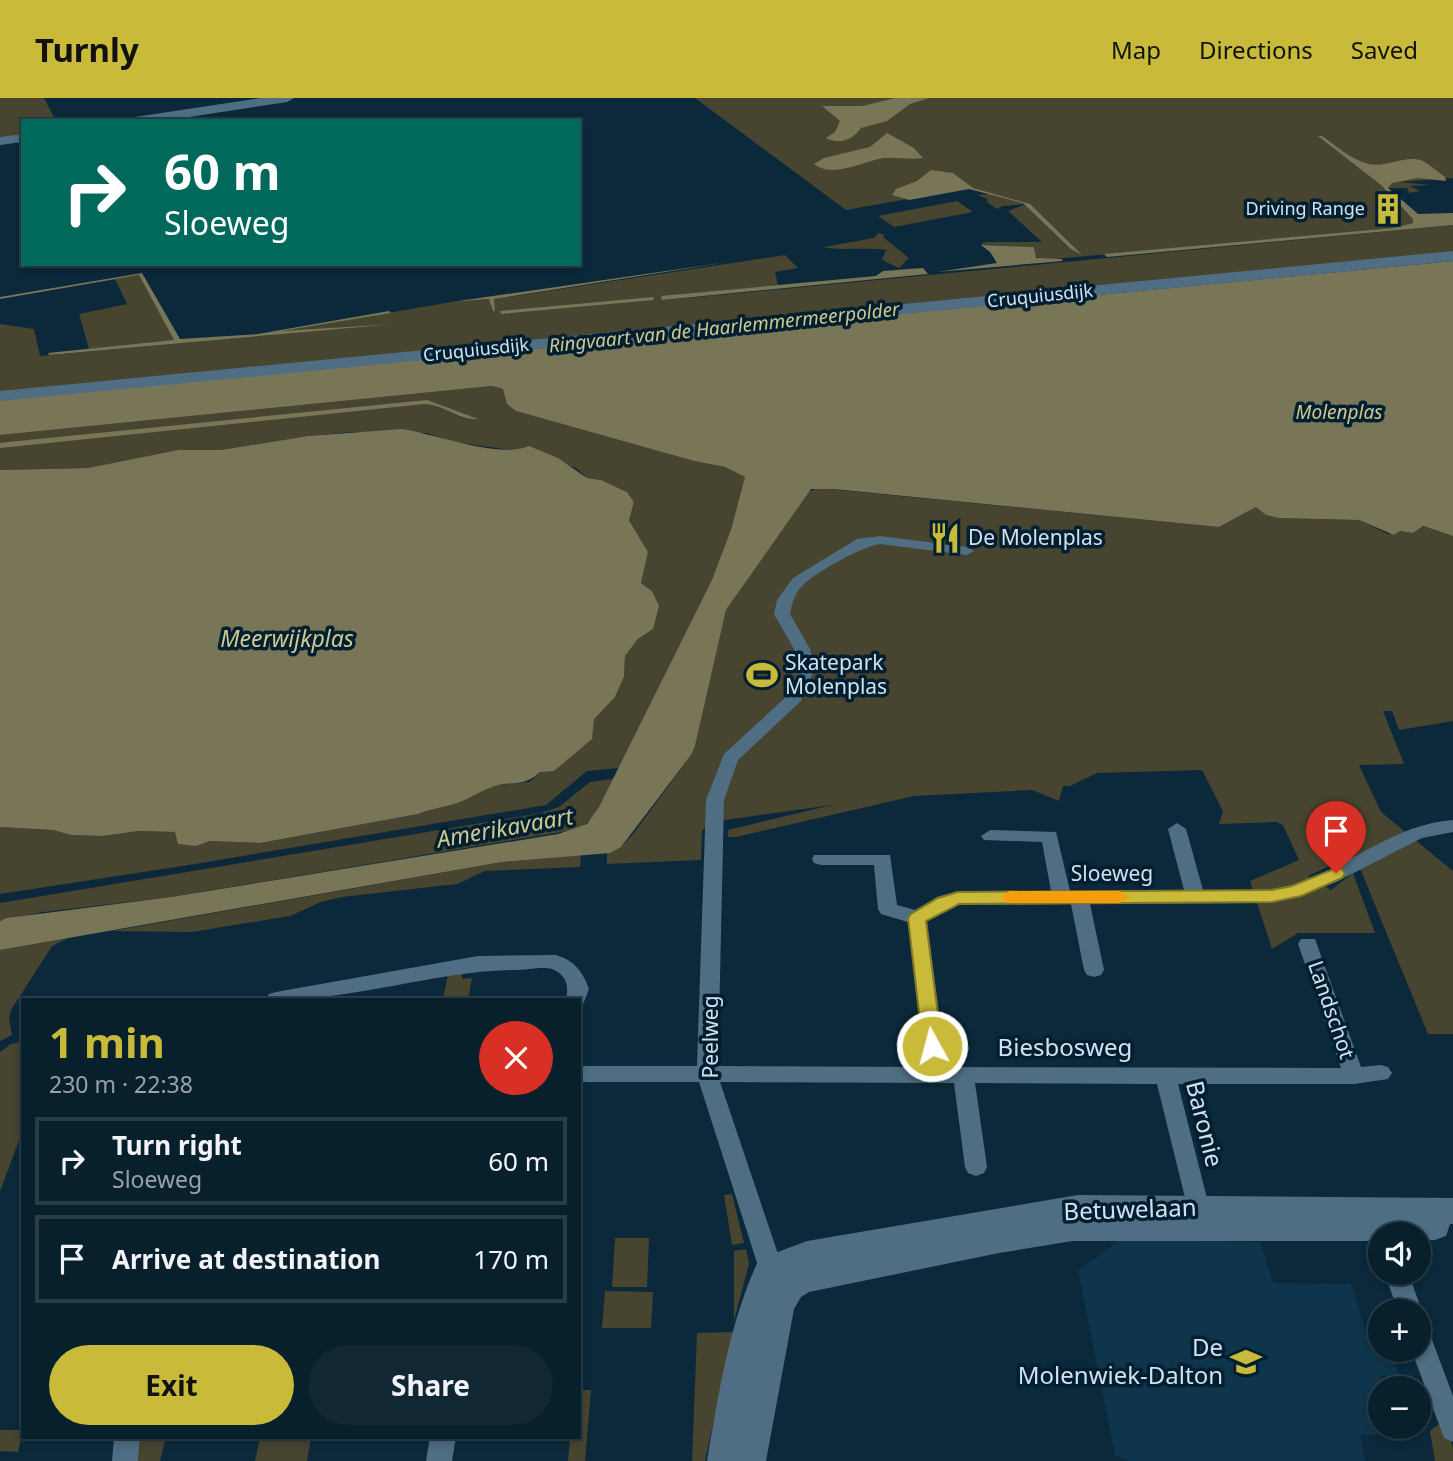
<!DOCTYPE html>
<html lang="en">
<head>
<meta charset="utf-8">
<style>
	:root { --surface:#081f2c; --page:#112734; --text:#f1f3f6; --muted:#98a2a9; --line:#293d48; --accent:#c9ba3a }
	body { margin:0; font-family:"Noto Sans",sans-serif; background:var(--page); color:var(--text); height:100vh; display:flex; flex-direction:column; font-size:26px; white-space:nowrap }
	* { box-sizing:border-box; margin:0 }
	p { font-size:23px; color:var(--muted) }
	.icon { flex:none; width:38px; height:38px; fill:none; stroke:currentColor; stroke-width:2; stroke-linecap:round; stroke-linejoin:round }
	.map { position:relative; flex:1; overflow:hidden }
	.drawer { position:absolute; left:21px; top:900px; width:560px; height:441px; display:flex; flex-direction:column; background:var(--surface); border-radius:0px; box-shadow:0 4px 10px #0003,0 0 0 2px var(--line) }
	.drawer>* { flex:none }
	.top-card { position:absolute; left:21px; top:21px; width:560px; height:147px; border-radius:0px; box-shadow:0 4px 10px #0003,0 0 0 2px var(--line); background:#00695c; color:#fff; overflow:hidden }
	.buttons { position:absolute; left:1368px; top:1124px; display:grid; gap:14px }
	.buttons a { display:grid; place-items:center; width:63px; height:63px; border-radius:50%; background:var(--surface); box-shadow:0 4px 10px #0003,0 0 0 2px var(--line); font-size:35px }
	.pin { position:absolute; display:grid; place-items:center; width:60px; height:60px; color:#fff; margin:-72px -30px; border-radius:50% 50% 50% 0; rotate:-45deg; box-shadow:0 0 7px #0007 }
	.pin .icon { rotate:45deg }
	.me { position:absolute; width:77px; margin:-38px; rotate:353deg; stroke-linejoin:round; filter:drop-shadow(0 0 5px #0008) }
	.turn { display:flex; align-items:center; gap:24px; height:147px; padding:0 28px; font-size:32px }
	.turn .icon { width:91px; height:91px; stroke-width:2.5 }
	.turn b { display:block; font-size:49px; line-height:60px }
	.round { display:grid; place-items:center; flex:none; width:74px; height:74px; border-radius:37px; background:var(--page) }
	.overview { display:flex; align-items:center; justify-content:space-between; height:119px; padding:0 28px }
	h1 { font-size:42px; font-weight:700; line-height:52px; color:var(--accent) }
	.button { display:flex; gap:14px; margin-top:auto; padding:14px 28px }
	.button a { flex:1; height:80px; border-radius:42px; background:var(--accent); color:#111; font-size:28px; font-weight:700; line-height:80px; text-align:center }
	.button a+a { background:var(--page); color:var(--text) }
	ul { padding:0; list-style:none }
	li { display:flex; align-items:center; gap:21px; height:88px; margin:0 14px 10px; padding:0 14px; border:4px solid var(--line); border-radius:0px }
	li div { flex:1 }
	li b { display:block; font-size:26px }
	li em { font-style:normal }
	header { display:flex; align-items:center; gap:42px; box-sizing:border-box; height:98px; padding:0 35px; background:var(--accent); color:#111 }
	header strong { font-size:33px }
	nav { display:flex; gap:38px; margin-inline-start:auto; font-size:24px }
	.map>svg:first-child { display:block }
	.built { fill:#0f354c }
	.green { fill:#47442f }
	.water { fill:#797658 }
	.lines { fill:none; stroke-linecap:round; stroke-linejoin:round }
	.street { fill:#4f6e83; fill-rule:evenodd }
	.secondary { fill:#4f6e83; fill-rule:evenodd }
	.route { fill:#c9ba3a; stroke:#837926; stroke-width:2 }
	.slow { fill:#f59e0b }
	.labels { text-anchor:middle; stroke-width:7; stroke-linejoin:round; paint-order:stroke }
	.far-poi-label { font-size:18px; fill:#d1e1ed; stroke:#021f31; text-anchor:end }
	.far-street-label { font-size:18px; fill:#d1e1ed; stroke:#021f31 }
	.far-water-label { font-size:19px; font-style:italic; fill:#cfc990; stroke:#021f31 }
	.poi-label { font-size:21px; fill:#d1e1ed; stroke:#021f31; text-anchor:start }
	.street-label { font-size:21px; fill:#d1e1ed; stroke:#021f31 }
	.water-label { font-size:23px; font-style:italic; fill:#cfc990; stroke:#021f31 }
	.near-street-label { font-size:24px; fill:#d1e1ed; stroke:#021f31 }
	.near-poi-label { font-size:24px; fill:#d1e1ed; stroke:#021f31; text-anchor:end }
</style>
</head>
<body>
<header>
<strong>Turnly</strong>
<nav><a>Map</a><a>Directions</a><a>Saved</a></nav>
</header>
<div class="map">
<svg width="1453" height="1363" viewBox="0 0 1453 1363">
	<rect width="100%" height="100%" fill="#0b293b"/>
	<path class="built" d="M1119,1142L1260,1144L1273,1185L1351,1186L1366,1234L1381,1235V1251H1391L1399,1277L1380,1278L1384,1290H1381V1328H1396L1399,1337H1360L1365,1363H1129L1115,1357L1078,1173Z"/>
	<path class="green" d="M0,0H44L56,23H23V38L0,41Z
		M695,0H1453V80L1399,84L1431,87L1410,88L1420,93L1409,95L1407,90H1388V87L1380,85L1425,128L1043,162L1034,158L1035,149L981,147L984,144H1042L1008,113L1026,106L1003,108L997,111L987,104L988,101L977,97L991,96L969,90L846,112Z
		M957,103L973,114L894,129L878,118Z
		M1453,127V156L0,296V226L34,231L40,258L274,237L282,233L452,204L490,201L493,213L494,201L785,157L798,170L775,174L778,187L661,199L663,202L730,196Z
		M879,135L885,137L883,139L909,160L899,170L882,162L886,152C872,149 831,153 824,149L874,140Z
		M139,177L175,243L89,251L79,216L127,206L115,181Z
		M492,288L503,291L516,313L694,363L725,369L745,379C732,469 661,587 619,670L587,673L546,707L189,767L0,796V729L53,732L72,737L103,738L138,733L175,734L196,748L210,743L260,745L418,716L433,710L460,704L472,695L498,687L530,684L615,599L624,579L625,558L638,541L653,531L652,493L641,485L648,454L629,421L634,404L627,394L601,382L587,380L576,370L518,353L454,344L427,335L352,334L308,338L221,352H178L88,370L0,372V337Z
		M818,390L1219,429L1256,409L1266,417L1278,420L1359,422L1388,436L1400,433L1413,435L1422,428L1453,438V623L1399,632L1392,613H1383L1404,666L1359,667L1381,714L1453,773V936H1428L1357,763L1317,744L1333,766L1308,778L1331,792L1353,775L1375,835H1298L1272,851L1250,783L1299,762L1283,727L1276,724L1219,726L1223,713L1202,672L1097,675L1070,688H1063L1059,703L1032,692L914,698L736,739H728V732L832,707L710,724L702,733L701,762L607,766V755L621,749L633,736L691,657L695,648L726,512L808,394Z
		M613,681C604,699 596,721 579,731L171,799L43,814L0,823V805L541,715L559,709L590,684Z
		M581,757L580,769L485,773L457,786L342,799L321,804L290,818L192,834L112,833L502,764Z
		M68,840L52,848L11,912L9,921L12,937L0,943V852Z
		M462,875V881L472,880L468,901H443L448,877Z
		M23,944V1032L0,1093V954L11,946Z
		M732,1096L744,1145L732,1147L724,1097Z
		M615,1140H649L647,1189H612Z
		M746,1151L749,1166L734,1223V1153Z
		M605,1193L653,1194L651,1230H602Z
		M733,1234L705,1363H692L697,1235Z
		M579,1292H591L585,1363H568L570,1339H579Z
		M1444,1322L1453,1350V1363H1435L1430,1333Z
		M0,1332H23L18,1354L0,1353Z
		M140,1339H166L160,1363H138Z
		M260,1339H311L307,1363H255Z"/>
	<path class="water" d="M895,0H929L910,6L887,23L861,30C853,42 839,47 826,40L835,34L840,23L822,8H863Z
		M887,35L914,50L923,60C910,62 897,59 884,60C863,63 833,81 814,66L824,60L870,49Z
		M1318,38H1322C1337,48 1351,62 1369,66C1387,70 1406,56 1423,63C1430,67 1438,74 1445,79L1446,83L1418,80L1392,85L1388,90L1418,116L1453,115V127L1107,159L1104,156L1394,130L1413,125V121L1381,87Z
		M931,72L953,75L973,90L1030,106L1082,157L1071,151L1023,105L969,91L909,102L892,97L896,91L917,83Z
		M981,147L1034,149L1036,160L1061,161L1063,163L937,174L997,165L990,154Z
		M735,163L494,201L495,213H493L489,201L452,204Z
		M1453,163V438L1423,428L1413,435L1400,433L1394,437L1359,422L1278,420L1266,417L1256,409L1219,429L833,391H811L726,512L695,648L691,657L621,749L610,755L502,764L0,852V823L7,820L171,799L558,736L587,726L599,709L712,482L731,432L745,379L725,369L694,363L516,313L507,306L503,291L492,288L0,337V302Z
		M923,170L928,176L662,202L661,198L876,178L883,173Z
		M142,175L180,241L258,236L389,213L391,215L282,233L394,226L49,257L48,255L174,242L139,177L0,201V199Z
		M653,199L654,202L501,216L500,213Z
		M427,302L478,321C460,323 443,306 424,306L0,350V345L28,342Z
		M402,331C436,336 499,361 529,348L558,360L587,380L601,382L627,394L634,404L629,422L648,454L641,485L652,493L659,508L653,531L638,541L625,558L624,579L615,599L594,621L592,641L554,673L540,674C524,689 514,683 495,688C482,692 472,699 460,704C446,709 432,710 418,716L260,745L210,743L196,748L178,746L175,734L138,733L103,738L71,737L53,732L0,729V372L88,370L178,352H221L308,338Z"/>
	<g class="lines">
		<path class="street" d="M880,438L967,449L974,453L967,457L880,446C863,448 816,474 803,487C795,495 792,505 790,516L810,551L814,573L801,603L738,662L724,702L718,968L925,969L908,824L881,816L878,811L874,767H821L814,765L812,761L814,757H890L897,807L915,812L937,799L958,793H1051L1042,744L984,742L981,738L990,732L1056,734L1070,793L1184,792L1168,731L1177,725L1186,731L1203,792C1235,792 1268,795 1299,785C1352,766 1396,726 1453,722V734L1422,740L1334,785L1272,805L1090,806L1104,872L1101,877L1094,879L1087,877L1084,872L1071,806L958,807L927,823L946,969L1341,970L1298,846L1301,841H1315L1361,969L1381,967L1388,969L1392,975L1388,981L1354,986H1178L1212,1120L1209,1127L1201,1129L1193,1127L1190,1120L1157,986L975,985L987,1069L984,1075L976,1078L968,1075L965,1069L954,985L720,984L781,1165L790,1177L786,1184C774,1189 765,1183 759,1171L699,984H579V968H697L706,702L724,656L788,597L798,573L794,551L774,516L777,502L793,480L857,441Z
			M556,857C574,862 583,874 589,891L583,906L579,907V901H566C569,889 567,877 552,871C543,868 526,872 515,872C431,873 350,905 266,901L269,896L276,894L478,858Z
			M1384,1174H1408L1422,1213L1419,1219V1213H1398Z
			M1419,1228L1428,1231L1453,1298V1344L1444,1340L1411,1251H1419Z
			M114,1339H140L138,1363H112Z
			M430,1339H456L452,1363H426Z"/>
		<path class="secondary" d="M261,0H294L287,4L163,23H128L135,19Z
			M23,36V44L0,47V39Z
			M1453,153V163L0,303V293Z
			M1078,1097L1453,1100V1126H1450L1446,1138L1435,1142H1419V1136H1381V1143H1072L999,1155L809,1194L801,1199L794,1211L766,1363H707C719,1294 729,1225 759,1161L807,1143Z"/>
	</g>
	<path class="route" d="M1336,770L1342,771L1345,775L1342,780L1301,798L1272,804L959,806L926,823L942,948L939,953H926L923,948L908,820L911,816L938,800L958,794L1272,792L1292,788Z"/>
	<path class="slow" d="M1009,793H1120L1129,799L1120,805H1009L1000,799Z"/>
	<defs>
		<symbol id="building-bare" viewBox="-9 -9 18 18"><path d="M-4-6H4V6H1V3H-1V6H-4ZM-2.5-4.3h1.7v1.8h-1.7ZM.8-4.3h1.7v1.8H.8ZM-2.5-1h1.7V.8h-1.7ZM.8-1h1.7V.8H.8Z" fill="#c9ba3a" stroke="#021f31" stroke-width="2.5" paint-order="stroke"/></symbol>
		<symbol id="restaurant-bare" viewBox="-9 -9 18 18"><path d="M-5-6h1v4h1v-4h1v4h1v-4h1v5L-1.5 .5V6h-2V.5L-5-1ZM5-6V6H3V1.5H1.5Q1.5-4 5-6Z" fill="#c9ba3a" stroke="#021f31" stroke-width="2.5" paint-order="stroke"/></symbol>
		<symbol id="stadium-bare" viewBox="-9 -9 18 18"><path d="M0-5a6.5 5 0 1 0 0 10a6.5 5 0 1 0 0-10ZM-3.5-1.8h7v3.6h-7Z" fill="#c9ba3a" stroke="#021f31" stroke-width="2.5" paint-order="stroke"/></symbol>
		<symbol id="school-bare" viewBox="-9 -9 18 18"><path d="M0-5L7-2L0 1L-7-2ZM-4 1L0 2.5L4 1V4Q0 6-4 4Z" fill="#c9ba3a" stroke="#021f31" stroke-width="2.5" paint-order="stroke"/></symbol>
	</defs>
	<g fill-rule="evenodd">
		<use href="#building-bare" x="1366" y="89" width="44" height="44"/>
		<use href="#restaurant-bare" x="923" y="418" width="44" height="44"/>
		<use href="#stadium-bare" x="740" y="555" width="44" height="44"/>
		<use href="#school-bare" x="1224" y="1242" width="44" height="44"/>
	</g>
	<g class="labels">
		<g class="far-poi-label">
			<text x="1365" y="117">Driving Range</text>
		</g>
		<g class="far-street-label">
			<text transform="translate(1040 198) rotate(-6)" y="6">Cruquiusdijk</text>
			<text transform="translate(476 252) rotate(-6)" y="6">Cruquiusdijk</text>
		</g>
		<g class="far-water-label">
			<text transform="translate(724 229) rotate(-6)" y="7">Ringvaart van de Haarlemmermeerpolder</text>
			<text x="1339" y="321">Molenplas</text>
		</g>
		<g class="poi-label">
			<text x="968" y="447">De Molenplas</text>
			<text x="785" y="572">Skatepark<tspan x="785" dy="24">Molenplas</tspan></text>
		</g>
		<g class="street-label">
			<text x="1112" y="783">Sloeweg</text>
			<text transform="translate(1331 912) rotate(71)" y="7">Landschot</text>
			<text transform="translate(711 939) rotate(-90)" y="7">Peelweg</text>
		</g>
		<g class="water-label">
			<text x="287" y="549">Meerwijkplas</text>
			<text transform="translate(505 730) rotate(-10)" y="8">Amerikavaart</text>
		</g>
		<g class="near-street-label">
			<text x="1065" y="958">Biesbosweg</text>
			<text transform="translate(1204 1026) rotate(76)" y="8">Baronie</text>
			<text transform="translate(1130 1112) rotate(-2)" y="8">Betuwelaan</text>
		</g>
		<g class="near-poi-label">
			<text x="1223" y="1258">De<tspan x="1223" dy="28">Molenwiek-Dalton</tspan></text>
		</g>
	</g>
</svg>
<div class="buttons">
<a><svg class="icon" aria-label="sound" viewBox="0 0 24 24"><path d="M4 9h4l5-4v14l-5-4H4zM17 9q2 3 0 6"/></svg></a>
<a>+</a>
<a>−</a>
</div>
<div class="pin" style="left:1336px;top:775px;background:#d93025"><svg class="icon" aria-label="arrive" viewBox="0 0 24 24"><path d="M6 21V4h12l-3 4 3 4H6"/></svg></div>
<svg class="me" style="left:932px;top:948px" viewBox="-20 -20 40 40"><circle r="17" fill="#c9ba3a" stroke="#fff" stroke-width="3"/><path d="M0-11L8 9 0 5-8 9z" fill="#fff"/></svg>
<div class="top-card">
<div class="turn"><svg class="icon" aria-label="right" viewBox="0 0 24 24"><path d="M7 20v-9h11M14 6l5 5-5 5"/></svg><div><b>60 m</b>Sloeweg</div></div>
</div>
<section class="drawer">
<div class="overview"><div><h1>1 min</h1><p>230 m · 22:38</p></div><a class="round" style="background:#d93025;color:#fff"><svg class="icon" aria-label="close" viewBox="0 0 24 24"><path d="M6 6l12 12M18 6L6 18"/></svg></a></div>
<ul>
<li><svg class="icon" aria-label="right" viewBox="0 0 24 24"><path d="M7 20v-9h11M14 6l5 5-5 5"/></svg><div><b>Turn right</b><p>Sloeweg</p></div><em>60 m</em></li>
<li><svg class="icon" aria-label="arrive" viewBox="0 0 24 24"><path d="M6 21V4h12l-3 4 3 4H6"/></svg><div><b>Arrive at destination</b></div><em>170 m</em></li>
</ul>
<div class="button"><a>Exit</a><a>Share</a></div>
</section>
</div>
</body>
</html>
